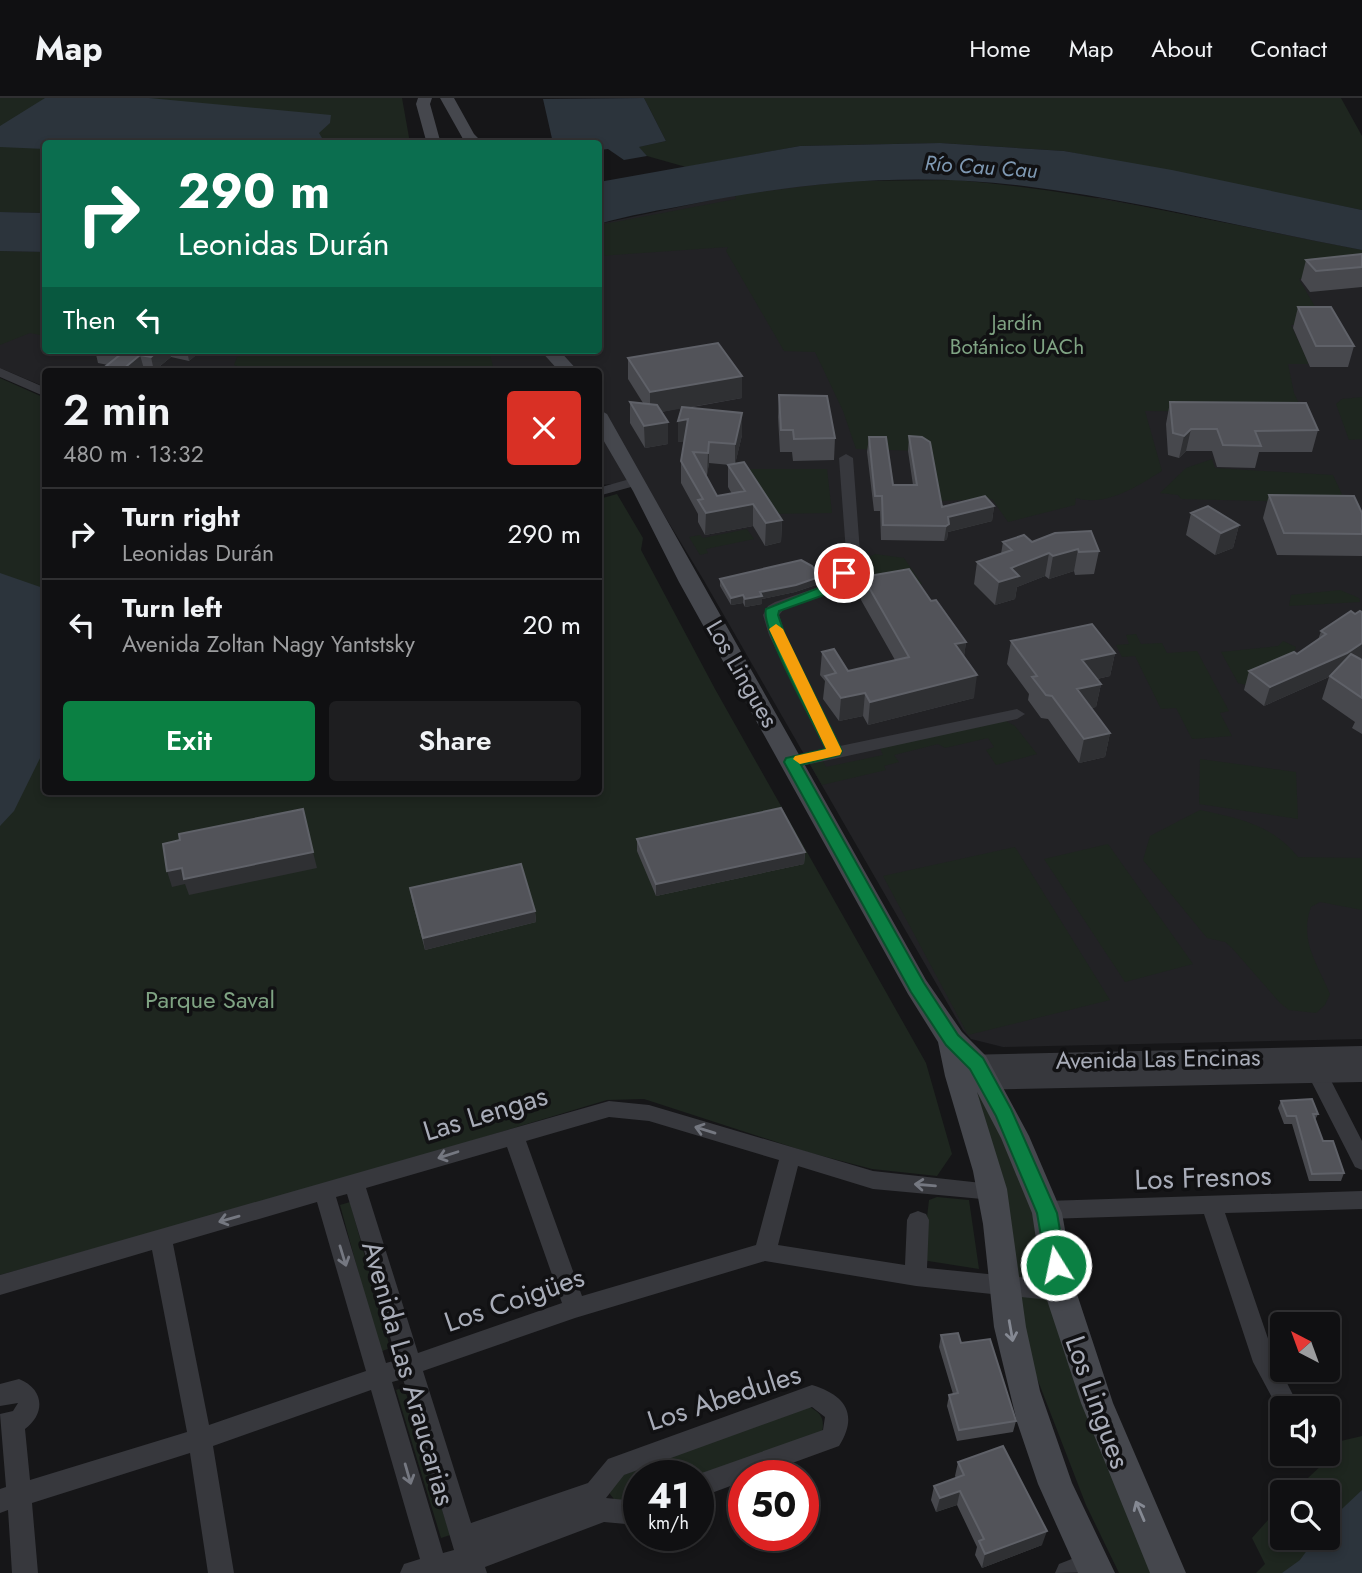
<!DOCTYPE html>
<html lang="en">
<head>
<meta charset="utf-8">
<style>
	:root { --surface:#101012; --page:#1e1e20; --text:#f1f3f6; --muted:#9c9d9f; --line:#303032; --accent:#0b8043 }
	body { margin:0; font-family:Jost,sans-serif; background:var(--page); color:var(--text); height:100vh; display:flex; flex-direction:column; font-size:26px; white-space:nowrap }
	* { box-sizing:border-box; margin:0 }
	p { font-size:23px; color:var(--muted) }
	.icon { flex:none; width:38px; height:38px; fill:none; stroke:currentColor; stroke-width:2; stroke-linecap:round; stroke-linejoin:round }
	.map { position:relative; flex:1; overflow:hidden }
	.details { position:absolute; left:42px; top:270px; width:560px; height:427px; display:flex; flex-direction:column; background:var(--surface); border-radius:7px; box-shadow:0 4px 10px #0003,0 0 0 2px var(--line) }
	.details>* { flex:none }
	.hud { position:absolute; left:42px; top:42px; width:560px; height:214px; border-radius:7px; box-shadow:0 4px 10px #0003,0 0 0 2px var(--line); background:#0b6e4f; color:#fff; overflow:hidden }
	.needle { width:46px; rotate:319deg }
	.buttons { position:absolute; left:1270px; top:1214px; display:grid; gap:14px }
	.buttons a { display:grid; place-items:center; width:70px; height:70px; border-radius:7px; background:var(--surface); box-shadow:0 4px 10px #0003,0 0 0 2px var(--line); font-size:35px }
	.speed { position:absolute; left:623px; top:1362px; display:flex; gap:14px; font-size:35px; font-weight:700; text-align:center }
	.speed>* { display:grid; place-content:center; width:91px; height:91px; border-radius:50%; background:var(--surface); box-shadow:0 4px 10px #0003,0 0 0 2px var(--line); line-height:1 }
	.speed small { font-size:18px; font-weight:400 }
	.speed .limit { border:10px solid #d22; background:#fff; color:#111 }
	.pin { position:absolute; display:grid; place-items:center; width:60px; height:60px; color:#fff; margin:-30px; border:4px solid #fff; border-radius:50%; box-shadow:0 2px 7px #0007 }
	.me { position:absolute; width:77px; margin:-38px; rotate:350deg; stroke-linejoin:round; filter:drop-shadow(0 0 5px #0008) }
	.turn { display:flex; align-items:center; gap:24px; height:147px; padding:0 21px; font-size:32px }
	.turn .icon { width:91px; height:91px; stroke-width:2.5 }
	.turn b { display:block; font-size:49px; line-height:60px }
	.then { display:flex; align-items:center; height:66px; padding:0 21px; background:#0003; gap:14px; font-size:26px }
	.round { display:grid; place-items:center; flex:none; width:74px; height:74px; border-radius:7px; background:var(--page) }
	.headline { display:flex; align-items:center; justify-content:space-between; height:119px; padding:0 21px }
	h1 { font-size:42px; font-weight:600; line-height:52px }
	.button { display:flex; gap:14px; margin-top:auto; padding:14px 21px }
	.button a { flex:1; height:80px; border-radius:7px; background:var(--accent); color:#fff; font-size:28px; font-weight:600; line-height:80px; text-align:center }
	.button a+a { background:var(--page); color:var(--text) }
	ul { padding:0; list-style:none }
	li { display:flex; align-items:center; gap:21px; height:91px; padding:0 21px; border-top:2px solid var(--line) }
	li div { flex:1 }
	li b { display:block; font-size:26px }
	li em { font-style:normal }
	header { display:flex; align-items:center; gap:42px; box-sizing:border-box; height:98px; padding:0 35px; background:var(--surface); border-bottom:2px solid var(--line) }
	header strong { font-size:33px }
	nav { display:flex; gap:38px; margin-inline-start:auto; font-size:24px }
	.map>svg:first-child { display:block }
	.built { fill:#222225 }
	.green { fill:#1e261f }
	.water { fill:#2c343c }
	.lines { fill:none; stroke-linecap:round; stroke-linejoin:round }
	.minor { fill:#37383d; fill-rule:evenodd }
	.tertiary { fill:#37383d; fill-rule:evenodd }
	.secondary { fill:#45474d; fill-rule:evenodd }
	.wall { fill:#47484d; fill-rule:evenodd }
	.shaded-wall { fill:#2f3033 }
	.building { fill:#525359; stroke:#5f6168; stroke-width:2 }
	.oneway { stroke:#757881 }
	.oneway2 { stroke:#858993 }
	.route { fill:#0b8043; stroke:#07532c; stroke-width:2 }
	.slow { fill:#f59e0b }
	.labels { text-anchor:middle; stroke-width:7; stroke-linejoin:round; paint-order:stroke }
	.far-water-label { font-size:21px; font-style:italic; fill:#7f99b3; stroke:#111113 }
	.far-park-label { font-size:21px; fill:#7fa383; stroke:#111113 }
	.street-label { font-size:24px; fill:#a8acb8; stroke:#111113 }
	.park-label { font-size:24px; fill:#7fa383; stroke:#111113 }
	.near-street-label { font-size:28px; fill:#a8acb8; stroke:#111113 }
</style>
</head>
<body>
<header>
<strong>Map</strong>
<nav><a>Home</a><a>Map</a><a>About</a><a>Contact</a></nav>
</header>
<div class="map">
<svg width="1362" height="1475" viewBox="0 0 1362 1475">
	<rect width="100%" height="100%" fill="#161618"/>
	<path class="built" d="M809,86L1100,100L1362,152V941L1003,949L971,941L963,932L703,481L644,384L599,387L598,273H46L45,289L0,270V153L45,154L46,252H598L599,126L735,97Z"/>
	<path class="green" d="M0,0H402L410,45L46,46L45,115L0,114Z
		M644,0H1341L1362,38V112L1064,53L940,45L800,48L686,69L647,58L638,49L666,43Z
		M956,82C1093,93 1227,127 1362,152V174L1299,181L1325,226L1291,227L1309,266H1288L1294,295L1303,314L1145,313L1162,373C1136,389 1106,409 1076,400L1075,407L1008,424L992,401L939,403L922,353L856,351L843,313L815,254L784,253L726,153L728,149L599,158V127L736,101L735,97L848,83Z
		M0,153L45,154V238L30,235L0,247Z
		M256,252H489L494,273H236L242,270L234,267L237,259Z
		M0,280L45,300L46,693H598L599,401L617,396L643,440L641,452L715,591L926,965L952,1056L937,1078L872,1071L807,1054L644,1001L607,1002L365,1075L0,1177Z
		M1362,299V341L1349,342L1336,306L1342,301Z
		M1212,361L1215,370L1333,377L1346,405L1181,401L1178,397L1160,395L1186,370Z
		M738,371H827L832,415L768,416Z
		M747,431L754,441L706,451L708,455L700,457L689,439L700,437L703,440Z
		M875,456L904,460L922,486L861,501C850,483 855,464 875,456Z
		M1340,492L1359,500L1360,504L1289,508L1291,497Z
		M1136,536L1141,546L1162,545L1167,555L1197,553L1229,613L1220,615L1232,638L1192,641L1176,610L1161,611L1135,558L1122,559L1116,547L1129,546L1126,537Z
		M1283,543L1296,549L1289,568L1246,587L1238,585L1221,554L1278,548Z
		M1002,621L1015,628L1037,656L996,667L986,652L994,649L988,640L945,650L938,646L894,657L899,664L884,668L886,672L822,687L810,666L823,663L826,669L883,657L880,650Z
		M1200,661L1296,674L1298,721L1199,706Z
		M1200,712C1238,720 1273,727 1298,759L1362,760V812L1320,804L1311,809C1299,842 1317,865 1330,896L1325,907L1316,915L1289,912L1280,905L1232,850L1225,844L1207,840L1143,762L1150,738Z
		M1108,746L1193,866L1125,884L1044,761Z
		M1015,749L1110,902L968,937L883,778Z
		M977,988L1003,1029L1156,1475H1119L1086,1407L1035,1275L970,993Z
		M937,1099L969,1102L979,1171L922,1162L929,1102Z
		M350,1104L390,1250L380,1254L340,1107Z
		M404,1289L450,1437L441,1440L396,1292Z
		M808,1308C821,1315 825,1320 822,1335L698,1377H639V1404L617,1405L610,1396L609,1386L615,1380Z
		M1362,1338V1475H1256L1265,1466L1252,1440L1283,1405V1440H1328V1395H1292L1326,1363L1324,1356H1328V1346Z"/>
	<path class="water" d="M45,0H149L331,17L330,25L319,35L325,45L46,46L45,51L0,49V28Z
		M644,0L666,43L639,49L647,58L624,62L608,51L599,52L598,46L553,45L543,1Z
		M940,45L1064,53L1172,72L1362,112V152C1249,131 1137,102 1024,88C912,74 801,84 692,106C661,112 629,117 599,126V84L800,48Z
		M0,114L45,115V154L0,153Z
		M0,475L46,491L45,650L14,713L0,728Z
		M1362,1392V1475H1282L1300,1462L1316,1440H1328V1424Z"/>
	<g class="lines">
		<path class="minor" d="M0,270L46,290V299L0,279Z
			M846,356L853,360L860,454L842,491L785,510L779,517L785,537L840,648L1017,611L1025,616L1017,621L792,670L786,668L784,664L786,660L825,651L769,537L763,517L768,508L775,504L831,485L846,454L839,360Z
			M637,379L642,380V386L598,398V390Z
			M1317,967L1324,969L1362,1043V1072L1355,1069L1307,975L1310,969Z
			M609,1003L649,1007L873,1073L1000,1087L1004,1093L1000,1099L993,1102L873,1091L798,1068L778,1147L905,1167L907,1122L910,1116L918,1113L926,1116L929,1122L927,1170L1060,1183L1068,1186L1071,1193L1068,1200L1060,1203L916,1188L765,1163L575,1220L423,1273L471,1425L588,1385L608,1361L812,1287C845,1297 859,1316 839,1348L759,1377H744V1383L698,1400V1377H696L823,1332L825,1319L812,1309L624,1377L606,1400L626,1402L639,1398V1422L626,1426L604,1424L485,1469L487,1475H400L404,1466L420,1461L371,1292L213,1348L234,1475H208L190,1355L32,1405L38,1475H12L8,1412L0,1415V1391L6,1389L0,1316L13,1313L18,1305L0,1308V1286L19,1281C44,1291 46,1315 25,1331L30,1382L187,1334L152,1152L0,1197V1177ZM609,1019L649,1023L779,1062L756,1147L582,1198L526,1043ZM507,1049L562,1205L418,1255L366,1090ZM347,1096L397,1262L386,1265L336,1099ZM317,1104L366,1273L209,1327L173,1146ZM403,1281L454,1452L443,1455L392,1284Z
			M1362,1093V1111L1225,1115L1275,1261L1300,1311H1283V1320L1253,1264L1204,1116L1046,1121L1038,1118L1035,1112L1038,1106L1046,1103Z
			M1092,1453L1101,1456L1105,1465L1101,1474L1055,1475L1059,1466Z"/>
		<path class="tertiary" d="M1362,948V984L969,992L961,989L957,982L961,975L954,973L950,966L954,959L962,957Z"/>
		<path class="secondary" d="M418,0H432L430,6L441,46H427L416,6Z
			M440,0H454L474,36L484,46H468L463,41Z
			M540,252H559L578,273H559Z
			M598,311L607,316L926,882L962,934L986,958L1029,1038L1062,1115L1076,1193L1113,1305L1186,1475H1150L1081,1305L1044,1193L1032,1115L1001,1040L977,994L1007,1091L1026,1229L1040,1293L1072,1385L1115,1475H1078L1038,1386L1017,1324L994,1229L983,1126L973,1073L945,978L938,944L908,896L679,484L633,393L598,333Z"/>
	</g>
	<path class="wall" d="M1362,156V189L1310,194L1301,182L1306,162Z
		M1298,209L1354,248L1348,269H1310L1293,230Z
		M95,252H202L189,263L171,259L154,273L144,271L141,273H107L106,268L108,267L98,265Z
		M628,260L742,278V300L687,310L742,337L735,366L782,422L781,444L765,448L753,428L705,437L698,424V416L681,385V363L685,343L678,344V323L681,310L661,314L668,324V346L645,350L630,325V304L643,305L628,281ZM709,365L730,367H728V389L732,396L717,398L705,377H707Z
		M779,297L835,340L834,362L793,363L792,354H780L778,319Z
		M1170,304L1318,332L1312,354H1259L1255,370L1217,369L1212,353H1186L1179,360L1168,357L1166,326Z
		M909,338L942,409L994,408L992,423L948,434L947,441L944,443L881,442L880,413H874L867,354L869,339L893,387H913L908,353Z
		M1269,397L1362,415V458L1277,457L1263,420Z
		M1191,415L1239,427L1233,450L1215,457L1186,437Z
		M1003,444H1032L1099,453L1094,476L1075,477L1074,473L1049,481L1045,478L1017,489L1015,501L995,507L974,486L977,464L1001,456Z
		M819,479V486L795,494L762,501V506L745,509L743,505L731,507L720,488V481Z
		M863,479L931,503L966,544L964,558L974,600L868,627L863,618L839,623L823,601L825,583L820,577L822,554L848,573L895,562L861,502Z
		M1362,514V559L1360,561L1362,562V636L1352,630L1355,624L1322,601L1329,579L1264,608L1244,592L1249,573L1297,556L1318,542L1321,533L1355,516Z
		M1011,543L1115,555L1110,578L1097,581L1101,586L1096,609L1091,610L1110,635L1105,659L1079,665L1048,621L1041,620L1028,602L1029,596L1007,566Z
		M637,741L805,754L804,766L656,798L637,753Z
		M410,790L535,813L536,824L425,852L412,802Z
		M1281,1003L1318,1016L1315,1022L1323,1043L1344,1075L1341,1083H1309L1292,1026H1284L1278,1010Z
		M941,1237L961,1245L1016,1323L1013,1334L957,1343L947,1308L949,1297L953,1296L939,1249Z
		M958,1364L1042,1447L982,1470L975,1457L977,1449L957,1407L936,1414L931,1402L934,1388L956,1380L955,1378Z"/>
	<path class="shaded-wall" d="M159,252H169L171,259L154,273L151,259Z
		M187,252H202L189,263Z
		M140,257L144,271L141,273H122V272Z
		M742,278V300L650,316V294Z
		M742,315V337L735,367V346Z
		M688,321V343L678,344V323Z
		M668,324V346L645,350L644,328Z
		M1191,331L1186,353L1179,360L1184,338Z
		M709,344V365L707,377L708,355Z
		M753,406V428L705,437L706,415Z
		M994,408L992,423L948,434L947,441L944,443L948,419Z
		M782,422L781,444L765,448L766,425Z
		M1239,427L1233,450L1215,457L1221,435Z
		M1078,451L1074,473L1049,481L1053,458Z
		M1049,455L1045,478L1017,489L1015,501L995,507L999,484L1011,470Z
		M819,479V486L795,494L762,501V506L745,509V501L760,494Z
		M743,497V505L731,507V500Z
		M966,544L963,567L955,546Z
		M1362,545V559L1340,574L1264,608L1270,589Z
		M1115,555L1110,578L1078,585L1082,562Z
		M977,577L974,600L868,627L870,604Z
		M1101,586L1096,609L1072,614L1077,591Z
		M865,595L863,618L839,623L841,600Z
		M1110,635L1105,659L1079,665L1084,641Z
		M313,754L317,770L189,797L185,786L172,789L167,773L182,770Z
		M805,754L804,766L656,798V786Z
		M535,813L536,824L425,852L423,840Z
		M960,1393L957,1407L936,1414L940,1400Z
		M1047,1433L1042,1447L982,1470L985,1456Z"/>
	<path class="building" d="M1362,156V169L1316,173L1306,162Z
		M1298,209H1331L1354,248H1316Z
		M718,245L742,278L650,294L628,260Z
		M102,252H159L151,259L140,257L122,272L106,268L121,256Z
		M779,297L827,298L835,340L794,341L793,332H781Z
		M630,304L657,307L668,324L644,328Z
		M1170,304L1306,305L1318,332L1255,333L1261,348L1223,347L1217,331H1191L1184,338L1173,335Z
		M682,309L742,315L735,346L709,344L708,355L693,354L717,398L745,393L728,367L744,364L782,422L766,425L753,406L706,415L698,402L703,401L681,363L688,321L678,323Z
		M909,338L922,339L930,344L942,409L985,398L994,408L948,419L949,426L946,428L883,427L882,398H875L869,339H886L893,387H917Z
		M1269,397L1354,398L1362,415V436L1284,435Z
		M1208,408L1239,427L1221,435L1191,415Z
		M1091,433L1099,453L1079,454L1078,451L1053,458L1049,455L1011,470L1019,478L999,484L977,464L1012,452L1003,444L1024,437L1032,444L1055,435Z
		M801,462L812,468L819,479L796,487L760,494L762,498L745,501L743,497L731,500L720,481Z
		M909,471L931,503L936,502L966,544L955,546L977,577L870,604L865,595L841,600L825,578L836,575L822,554L834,551L848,573L909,559L863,479Z
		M1351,513L1355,516L1360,513L1362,514V545L1347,555L1270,589L1249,573L1294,554L1297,556L1326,536L1321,533Z
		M1092,526L1115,555L1082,562L1101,586L1077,591L1110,635L1084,641L1052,598L1046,597L1032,579L1037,578L1011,543Z
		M1351,556L1362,562V600L1330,578Z
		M781,710L805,754L656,786L637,741Z
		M303,711L313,754L184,781L182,770L167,773L163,746L180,742L179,736Z
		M521,766L535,813L423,840L410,790Z
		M1312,1001L1318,1016H1313L1323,1043H1333L1344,1075L1312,1076L1296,1018H1287L1281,1003Z
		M958,1235L961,1245L990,1241L1016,1323L959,1332L949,1297L958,1295L941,1237Z
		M1003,1348L1047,1433L985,1456L979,1443L984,1441L960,1393L940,1400L934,1388L964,1377L958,1364Z"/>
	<defs><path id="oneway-shaft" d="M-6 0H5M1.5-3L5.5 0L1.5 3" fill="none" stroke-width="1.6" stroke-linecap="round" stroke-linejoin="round" transform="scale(1.75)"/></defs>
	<g class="oneway">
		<use href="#oneway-shaft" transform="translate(705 1032) rotate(-163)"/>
		<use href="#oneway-shaft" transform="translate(448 1057) rotate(162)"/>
		<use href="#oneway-shaft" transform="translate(925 1087) rotate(-175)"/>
		<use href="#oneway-shaft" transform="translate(229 1121) rotate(164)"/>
		<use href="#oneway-shaft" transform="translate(343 1158) rotate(73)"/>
		<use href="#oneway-shaft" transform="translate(408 1376) rotate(74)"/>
	</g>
	<g class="oneway2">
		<use href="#oneway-shaft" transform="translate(1011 1233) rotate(80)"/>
		<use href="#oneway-shaft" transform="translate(1140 1413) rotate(-113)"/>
	</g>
	<path class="route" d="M840,472L851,475L841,491L779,513L778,517L785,537L842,653L840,657L801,667L924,885L958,937L983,960L1011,1011L1057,1115L1066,1167L1063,1173L1056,1176L1049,1173L1046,1167L1037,1115L996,1018L970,971L946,947L911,894L784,664L786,660L826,651C815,627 760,530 766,511L831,485Z"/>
	<path class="slow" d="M776,526L783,531L842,653L840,657L800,666L793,661L795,658L826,651L769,531Z"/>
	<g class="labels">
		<g class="far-water-label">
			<text transform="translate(981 69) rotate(4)" y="7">Río Cau Cau</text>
		</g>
		<g class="far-park-label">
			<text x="1017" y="232">Jardín<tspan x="1017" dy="24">Botánico UACh</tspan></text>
		</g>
		<g class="street-label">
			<text transform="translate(742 576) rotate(60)" y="8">Los Lingues</text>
			<text transform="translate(1158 961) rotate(-1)" y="8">Avenida Las Encinas</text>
		</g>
		<g class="park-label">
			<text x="210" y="910">Parque Saval</text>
		</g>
		<g class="near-street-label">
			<text transform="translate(485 1015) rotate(-17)" y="10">Las Lengas</text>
			<text transform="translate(1203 1079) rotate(-2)" y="10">Los Fresnos</text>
			<text transform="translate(514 1201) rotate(-19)" y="10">Los Coigües</text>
			<text transform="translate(409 1275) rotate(74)" y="10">Avenida Las Araucarias</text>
			<text transform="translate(724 1299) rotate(-18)" y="10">Los Abedules</text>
			<text transform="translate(1098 1304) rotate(70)" y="10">Los Lingues</text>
		</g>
	</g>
</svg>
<div class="buttons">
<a><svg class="needle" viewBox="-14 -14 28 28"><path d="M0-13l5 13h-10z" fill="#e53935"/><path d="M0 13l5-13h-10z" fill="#9c9d9f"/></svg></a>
<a><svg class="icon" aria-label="sound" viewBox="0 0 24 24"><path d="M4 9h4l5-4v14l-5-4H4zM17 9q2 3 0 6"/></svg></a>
<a><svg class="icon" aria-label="search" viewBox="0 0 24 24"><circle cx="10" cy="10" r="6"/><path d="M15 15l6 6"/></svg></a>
</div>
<div class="speed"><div>41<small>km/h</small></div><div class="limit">50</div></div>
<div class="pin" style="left:844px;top:475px;background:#d93025"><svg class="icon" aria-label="arrive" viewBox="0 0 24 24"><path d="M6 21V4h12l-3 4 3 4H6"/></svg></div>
<svg class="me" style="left:1056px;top:1167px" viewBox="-20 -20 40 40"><circle r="17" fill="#0b8043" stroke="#fff" stroke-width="3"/><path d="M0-11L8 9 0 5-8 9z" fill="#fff"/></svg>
<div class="hud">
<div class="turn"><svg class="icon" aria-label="right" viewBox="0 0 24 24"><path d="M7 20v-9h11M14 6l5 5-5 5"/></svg><div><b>290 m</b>Leonidas Durán</div></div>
<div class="then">Then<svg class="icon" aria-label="left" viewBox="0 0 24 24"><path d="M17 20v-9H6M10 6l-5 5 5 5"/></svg></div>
</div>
<section class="details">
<div class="headline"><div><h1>2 min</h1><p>480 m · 13:32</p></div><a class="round" style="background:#d93025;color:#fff"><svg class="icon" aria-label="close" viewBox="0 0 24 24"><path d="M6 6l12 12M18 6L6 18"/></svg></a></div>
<ul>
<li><svg class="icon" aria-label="right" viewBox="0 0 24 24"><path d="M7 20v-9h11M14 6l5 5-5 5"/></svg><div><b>Turn right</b><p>Leonidas Durán</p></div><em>290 m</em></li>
<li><svg class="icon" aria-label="left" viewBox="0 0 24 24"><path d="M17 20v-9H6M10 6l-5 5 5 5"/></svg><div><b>Turn left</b><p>Avenida Zoltan Nagy Yantstsky</p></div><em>20 m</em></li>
</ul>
<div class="button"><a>Exit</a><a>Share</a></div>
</section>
</div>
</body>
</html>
